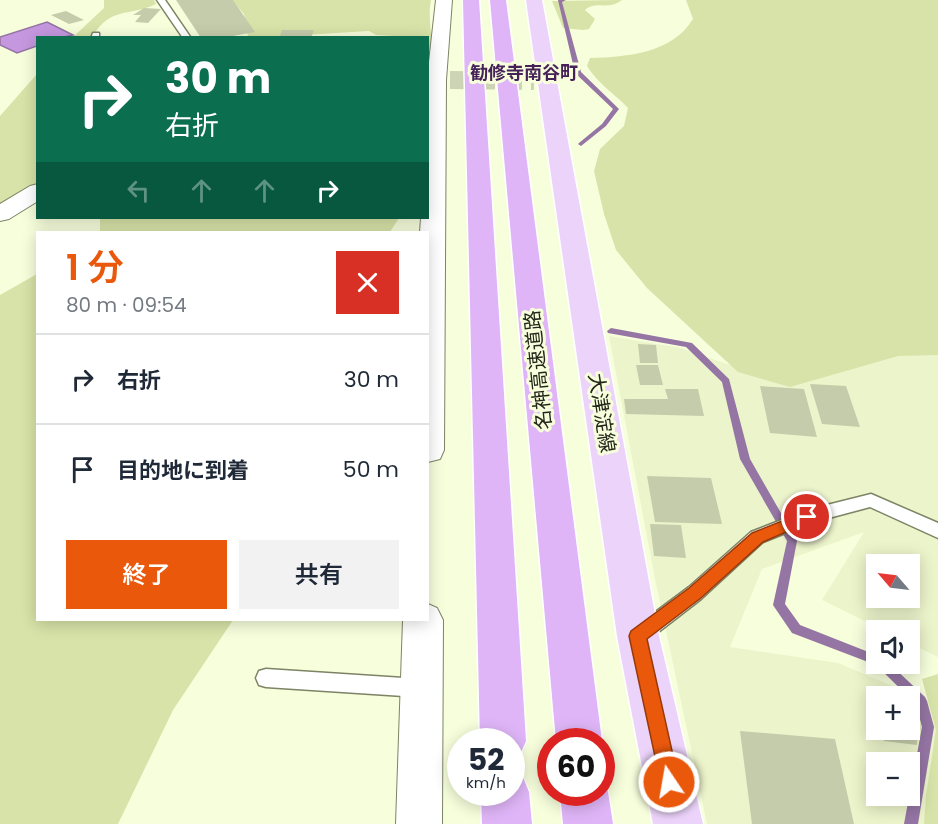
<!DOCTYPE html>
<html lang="ja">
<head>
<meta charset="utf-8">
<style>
	:root { --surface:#fff; --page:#f2f2f3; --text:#1f2937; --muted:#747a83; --line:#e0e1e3; --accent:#ea580c }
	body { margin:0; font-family:Poppins,"Noto Sans JP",sans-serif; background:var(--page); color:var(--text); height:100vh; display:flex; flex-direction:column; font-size:22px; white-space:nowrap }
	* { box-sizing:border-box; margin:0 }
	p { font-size:20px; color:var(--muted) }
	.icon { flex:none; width:33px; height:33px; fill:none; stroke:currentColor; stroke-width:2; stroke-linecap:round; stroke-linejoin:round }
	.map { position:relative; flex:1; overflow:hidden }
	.sheet { position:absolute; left:36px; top:231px; width:393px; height:390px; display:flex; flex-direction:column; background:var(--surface); border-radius:0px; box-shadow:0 3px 15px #0003 }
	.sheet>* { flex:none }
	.guide { position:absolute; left:36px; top:36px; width:393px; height:183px; border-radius:0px; box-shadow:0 3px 15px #0003; background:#0b6e4f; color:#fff; overflow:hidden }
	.needle { width:39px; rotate:298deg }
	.buttons { position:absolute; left:866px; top:554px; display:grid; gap:12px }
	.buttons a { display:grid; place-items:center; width:54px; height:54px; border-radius:0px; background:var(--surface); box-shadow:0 3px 15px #0003; font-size:30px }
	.speed { position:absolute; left:447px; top:728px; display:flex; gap:12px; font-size:30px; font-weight:700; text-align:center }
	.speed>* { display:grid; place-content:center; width:78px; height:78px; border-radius:50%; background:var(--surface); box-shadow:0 3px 15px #0003; line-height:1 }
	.speed small { font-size:15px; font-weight:400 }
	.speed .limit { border:9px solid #d22; background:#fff; color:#111 }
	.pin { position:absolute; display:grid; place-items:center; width:51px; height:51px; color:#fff; margin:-26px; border:3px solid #fff; border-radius:50%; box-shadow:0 2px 6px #0007 }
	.me { position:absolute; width:66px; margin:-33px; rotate:348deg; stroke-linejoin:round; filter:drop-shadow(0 0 4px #0008) }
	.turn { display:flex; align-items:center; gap:21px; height:126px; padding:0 30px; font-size:27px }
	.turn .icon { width:78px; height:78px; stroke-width:2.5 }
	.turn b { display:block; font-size:42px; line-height:51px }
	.lanes { display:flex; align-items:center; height:57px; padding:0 30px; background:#0003; justify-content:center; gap:30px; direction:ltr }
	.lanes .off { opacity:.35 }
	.round { display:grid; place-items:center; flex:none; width:63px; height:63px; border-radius:0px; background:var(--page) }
	.summary { display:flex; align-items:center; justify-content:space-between; height:102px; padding:0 30px }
	h1 { font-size:36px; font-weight:600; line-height:45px; color:var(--accent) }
	.primary-button { display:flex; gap:12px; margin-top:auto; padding:12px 30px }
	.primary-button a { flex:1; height:69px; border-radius:0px; background:var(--accent); color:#fff; font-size:24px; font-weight:600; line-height:69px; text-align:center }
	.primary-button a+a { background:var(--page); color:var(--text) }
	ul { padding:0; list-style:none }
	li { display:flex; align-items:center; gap:18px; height:90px; padding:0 30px; border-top:2px solid var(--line) }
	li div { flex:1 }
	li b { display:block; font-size:22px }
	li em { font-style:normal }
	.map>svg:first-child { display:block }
	.built { fill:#ecf4cb; fill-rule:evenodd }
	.green { fill:#d7e3a8 }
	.water { fill:#c597df; stroke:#9575a4; stroke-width:1.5 }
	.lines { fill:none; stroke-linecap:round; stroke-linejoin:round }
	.stream { fill:#9575a4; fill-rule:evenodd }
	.building { fill:#c5ccab }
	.street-tunnel { stroke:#cdd3b5; stroke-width:18; stroke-dasharray:18 9; stroke-linecap:butt }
	.lane-casing { stroke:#7d8365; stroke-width:3 }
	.street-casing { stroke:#7d8365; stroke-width:2 }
	.primary-casing { stroke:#fff; stroke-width:3 }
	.highway-casing { stroke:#fff; stroke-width:3 }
	.lane { fill:#fff; fill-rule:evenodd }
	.street { fill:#fff; fill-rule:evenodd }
	.primary { fill:#ecd3fa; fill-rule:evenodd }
	.highway { fill:#dfb5f7; fill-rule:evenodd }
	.route { fill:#ea580c; stroke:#983908; stroke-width:1.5 }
	.labels { text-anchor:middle; stroke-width:6; stroke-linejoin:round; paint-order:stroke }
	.far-neighbourhood-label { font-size:18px; font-weight:bold; fill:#452158; stroke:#f7fedc }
	.street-label { font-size:20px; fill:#25271b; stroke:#f7fedc }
</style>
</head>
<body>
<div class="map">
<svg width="938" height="824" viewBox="0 0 938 824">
	<rect width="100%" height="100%" fill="#f7fedc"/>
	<path class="built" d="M938,327V657L909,643V630H883L822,600L864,532L762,569L730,647L838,663L938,705V781L934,824H707L655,579L609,336L681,348L765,377ZM876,564H909V597H876ZM876,696H909V729H876ZM876,762H909V795H876Z"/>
	<path class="green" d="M104,0H154L156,4C128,17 111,6 92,37L72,38L104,8Z
		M232,0H431C427,20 434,39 431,60L428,61V38L376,35L369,31L303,35L294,37H248L244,14Z
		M622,0C608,11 596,0 585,10L595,19L589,29L583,30L563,28L552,1Z
		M686,0H938V355L898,356L790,387L738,372L647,288L616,250L604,214L594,171L600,149L624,126L628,108C615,94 597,83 587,66L590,58C628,57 672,53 693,19Z
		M37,74V185L0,207V116Z
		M100,218H399L390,232H100Z
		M37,274L38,620H233L173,710L118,824H0V295Z
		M938,674V824H924L926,795L936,730L922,679Z"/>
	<path class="water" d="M47,22L73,35L64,37L38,38L37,46L17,53L0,45V37Z"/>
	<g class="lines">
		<path class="stream" d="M558,0H566L562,2L581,72L619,109L606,126L581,146L578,144L579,143L602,124L613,109L575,73Z
			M611,328L692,343L729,379L750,459L797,541L785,604L800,625L876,655V663H889L925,697L927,701L934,727L918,824H904L922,727L916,704L876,665L792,633L775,608L773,605L787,541L740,459L722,382L686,347L608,333L607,331Z"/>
	</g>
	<path class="building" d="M176,0H233L255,32L222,38H201Z
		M144,8L161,9L148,23L135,22L141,15H133Z
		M66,11L84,20L69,24L51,15Z
		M282,30H314L311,38H279Z
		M638,344L656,345L658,363H640Z
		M636,365H658L663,385H640Z
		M810,384L846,386L860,427L822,424Z
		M760,386L804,389L817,437L770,433Z
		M665,389H698L704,416L626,414L624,399H668Z
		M647,476L711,478L722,524L655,522Z
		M650,524L681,525L686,558L654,556Z
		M886,687L897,696H876L875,712L869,688Z
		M909,706L919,714L917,745L884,741L880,729H909Z
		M740,731L835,739L854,824H752Z"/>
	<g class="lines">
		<path class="street-tunnel" d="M450,80L534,81"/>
		<defs>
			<path id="lane" d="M157,0H165L191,38H183Z
				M93,33H99V38H91Z
				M871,494L938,523V538L870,507L810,523L763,542L701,599L648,640L641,642L634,640L632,634L634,628L689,587L751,532L807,510Z
				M266,669L419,679L426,681L429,688L426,695L419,697L266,687L259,685L256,678L259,671Z"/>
			<path id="street" d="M436,0H452L446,80L444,450L440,459L428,462V232H420L421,218H428V71Z
				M38,184V201L9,219L0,221V204L30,186Z
				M428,604L437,608L443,620L442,824H396L403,620H428Z"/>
			<path id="primary" d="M526,0H542L659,636L703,824H653L617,636Z"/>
			<path id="highway" d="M463,0H479L526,741L519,757L512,760V741H480Z
				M490,0H506L602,741V742L556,741Z
				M512,771L522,775L529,792L532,824H482L481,792H512Z
				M602,776L608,792L613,824H563L560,792H602Z"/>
		</defs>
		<use href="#lane" class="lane-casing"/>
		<use href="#street" class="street-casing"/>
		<use href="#primary" class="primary-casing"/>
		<use href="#highway" class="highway-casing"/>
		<use href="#lane" class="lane"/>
		<use href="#street" class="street"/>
		<use href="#primary" class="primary"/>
		<use href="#highway" class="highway"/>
	</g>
	<path class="route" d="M807,511L812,512L815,517L812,521L763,542L701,598L647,639L679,782L676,789L669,792L662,789L629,636L631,631L689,588L752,533Z"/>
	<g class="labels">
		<g class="far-neighbourhood-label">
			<text x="524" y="79">勧修寺南谷町</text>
		</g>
		<g class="street-label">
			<text transform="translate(538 370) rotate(-96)" y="7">名神高速道路</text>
			<text transform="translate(602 413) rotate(81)" y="7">大津淀線</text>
		</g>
	</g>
</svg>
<div class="buttons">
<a><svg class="needle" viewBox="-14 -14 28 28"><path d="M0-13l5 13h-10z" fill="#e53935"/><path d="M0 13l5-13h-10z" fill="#747a83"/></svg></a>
<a><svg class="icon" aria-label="sound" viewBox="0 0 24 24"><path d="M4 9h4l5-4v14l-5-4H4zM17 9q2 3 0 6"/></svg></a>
<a>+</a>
<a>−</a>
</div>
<div class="speed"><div>52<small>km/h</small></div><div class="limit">60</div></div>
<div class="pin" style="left:807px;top:517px;background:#d93025"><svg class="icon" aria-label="arrive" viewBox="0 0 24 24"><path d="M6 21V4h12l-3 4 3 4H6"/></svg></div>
<svg class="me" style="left:669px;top:782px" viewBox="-20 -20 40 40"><circle r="17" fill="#ea580c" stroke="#fff" stroke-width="3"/><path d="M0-11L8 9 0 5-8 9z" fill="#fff"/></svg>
<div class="guide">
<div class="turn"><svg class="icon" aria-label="right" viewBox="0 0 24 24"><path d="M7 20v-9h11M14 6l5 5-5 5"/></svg><div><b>30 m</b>右折</div></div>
<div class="lanes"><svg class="icon off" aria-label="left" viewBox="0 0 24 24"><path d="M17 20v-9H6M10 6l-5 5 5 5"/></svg><svg class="icon off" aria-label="ahead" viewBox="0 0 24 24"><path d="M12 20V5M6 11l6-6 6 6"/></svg><svg class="icon off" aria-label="ahead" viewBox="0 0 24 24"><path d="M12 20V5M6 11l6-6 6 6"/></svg><svg class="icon" aria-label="right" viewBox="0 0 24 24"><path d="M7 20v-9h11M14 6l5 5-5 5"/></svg></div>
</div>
<section class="sheet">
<div class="summary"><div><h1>1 分</h1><p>80 m · 09:54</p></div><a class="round" style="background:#d93025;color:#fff"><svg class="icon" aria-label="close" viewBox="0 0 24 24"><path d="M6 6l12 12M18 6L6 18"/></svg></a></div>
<ul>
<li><svg class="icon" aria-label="right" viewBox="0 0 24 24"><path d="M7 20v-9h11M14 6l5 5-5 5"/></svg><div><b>右折</b></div><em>30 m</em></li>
<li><svg class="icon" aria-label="arrive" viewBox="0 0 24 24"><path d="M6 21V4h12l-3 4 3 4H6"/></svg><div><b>目的地に到着</b></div><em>50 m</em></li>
</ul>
<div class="primary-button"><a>終了</a><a>共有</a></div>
</section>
</div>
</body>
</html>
